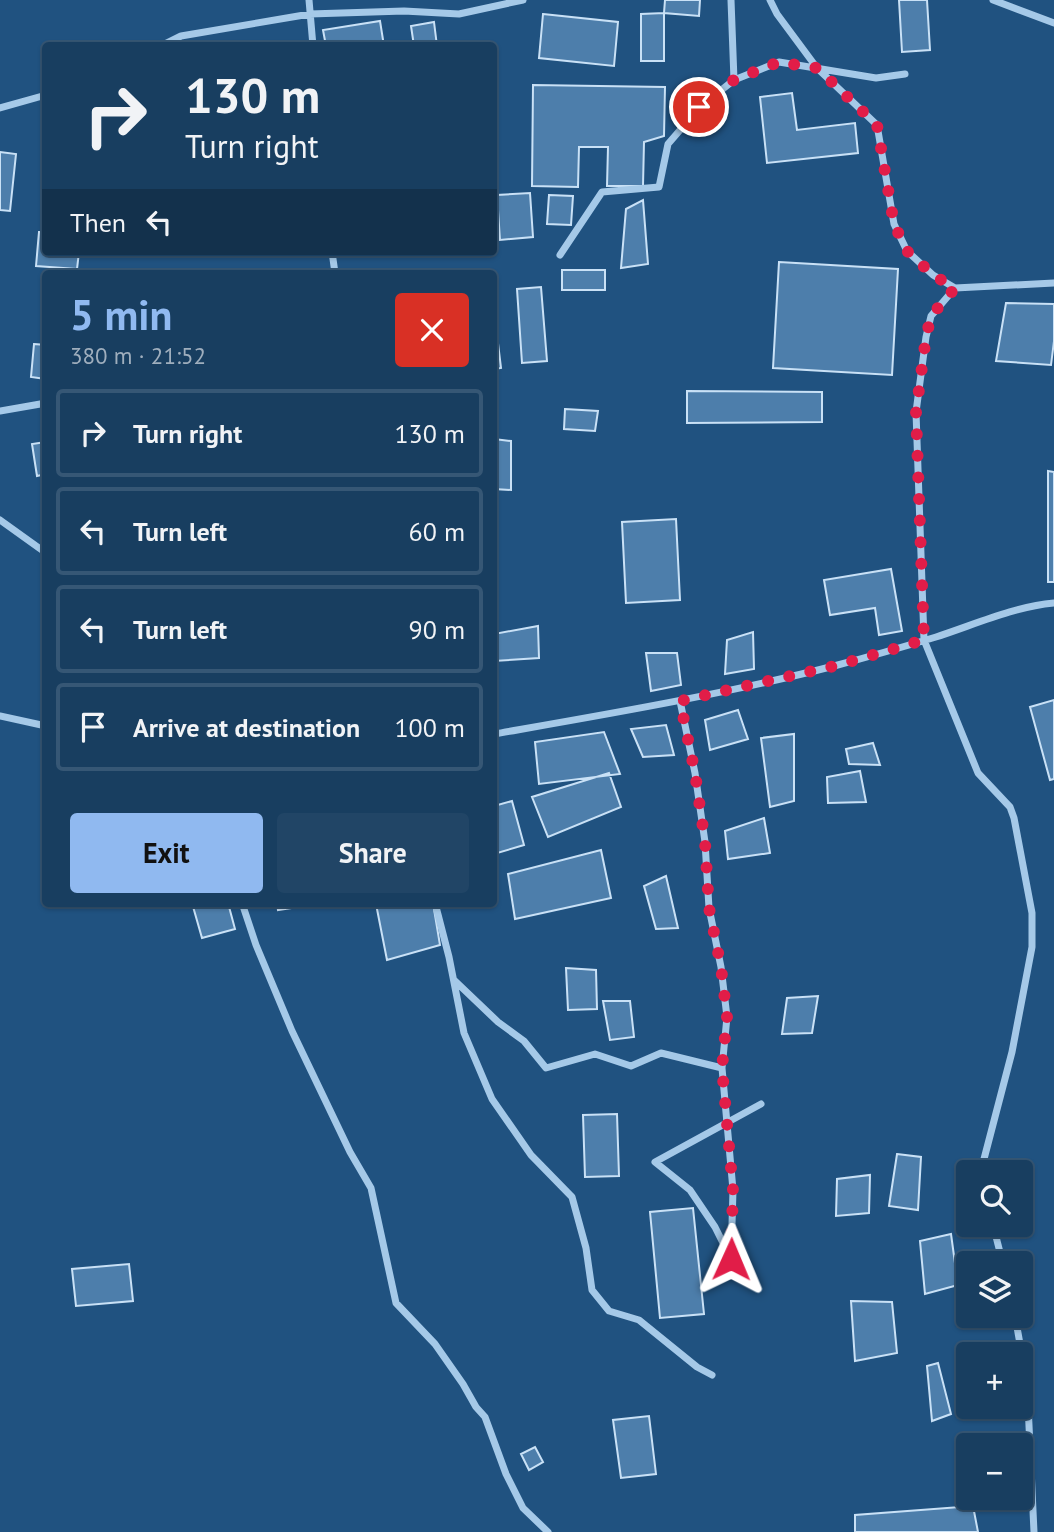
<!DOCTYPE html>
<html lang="en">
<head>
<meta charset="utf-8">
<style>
	:root { --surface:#183e60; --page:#214566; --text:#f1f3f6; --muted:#9faebd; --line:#365775; --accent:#90b9f0 }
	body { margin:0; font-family:"PT Sans",sans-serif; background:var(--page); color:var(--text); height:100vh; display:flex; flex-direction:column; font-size:26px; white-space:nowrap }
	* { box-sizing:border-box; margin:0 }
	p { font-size:23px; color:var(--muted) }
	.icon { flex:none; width:38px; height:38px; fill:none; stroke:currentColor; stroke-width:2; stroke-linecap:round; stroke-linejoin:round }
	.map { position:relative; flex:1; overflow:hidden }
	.sheet { position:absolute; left:42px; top:270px; width:455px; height:637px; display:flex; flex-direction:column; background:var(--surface); border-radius:7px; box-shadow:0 2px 5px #0004,0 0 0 2px var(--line) }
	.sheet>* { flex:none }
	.guide { position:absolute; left:42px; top:42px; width:455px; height:214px; border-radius:7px; box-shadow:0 2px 5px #0004,0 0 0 2px var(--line); background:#183e60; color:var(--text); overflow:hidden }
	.tools { position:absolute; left:956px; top:1160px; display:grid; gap:14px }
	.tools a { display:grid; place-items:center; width:77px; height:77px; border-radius:7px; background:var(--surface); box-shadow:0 2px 5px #0004,0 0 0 2px var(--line); font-size:35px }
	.pin { position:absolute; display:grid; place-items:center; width:60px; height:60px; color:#fff; margin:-30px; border:4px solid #fff; border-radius:50%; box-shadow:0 2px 7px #0007 }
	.me { position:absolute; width:77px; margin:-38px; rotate:1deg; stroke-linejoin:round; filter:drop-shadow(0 0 5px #0008) }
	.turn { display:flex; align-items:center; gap:24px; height:147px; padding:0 28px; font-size:32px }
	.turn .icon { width:91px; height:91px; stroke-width:2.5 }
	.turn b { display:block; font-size:49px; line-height:60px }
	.then { display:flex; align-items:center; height:66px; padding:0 28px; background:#0003; gap:14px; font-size:26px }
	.round { display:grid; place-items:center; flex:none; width:74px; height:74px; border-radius:7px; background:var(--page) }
	.overview { display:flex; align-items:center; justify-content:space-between; height:119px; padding:0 28px }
	h1 { font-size:42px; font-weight:700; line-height:52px; color:var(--accent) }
	.primary-button { display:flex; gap:14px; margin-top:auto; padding:14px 28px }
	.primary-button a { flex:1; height:80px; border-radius:7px; background:var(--accent); color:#111; font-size:28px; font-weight:700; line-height:80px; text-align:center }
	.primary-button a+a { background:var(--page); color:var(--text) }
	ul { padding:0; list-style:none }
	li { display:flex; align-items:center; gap:21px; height:88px; margin:0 14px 10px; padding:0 14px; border:4px solid var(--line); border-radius:7px }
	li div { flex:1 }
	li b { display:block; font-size:26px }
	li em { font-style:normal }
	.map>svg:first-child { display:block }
	.building { fill:#4d7eab; stroke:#c9e1f6; stroke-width:2 }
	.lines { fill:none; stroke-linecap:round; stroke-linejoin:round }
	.minor { stroke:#a5c9e8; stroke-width:7 }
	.route { stroke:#e11d48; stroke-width:12; stroke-dasharray:0 21.6 }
</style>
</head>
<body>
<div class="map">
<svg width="1054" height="1532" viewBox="0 0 1054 1532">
	<rect width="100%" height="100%" fill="#205280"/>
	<path class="building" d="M665,0H700L699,16L664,13Z
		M899,0H927L930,50L902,52Z
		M664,13V61H641V14Z
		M543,14L618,22L614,66L539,58Z
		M380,21L384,46H326L323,30Z
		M434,22L437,46H414L411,26Z
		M533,85L665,87L664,136L644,142L643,186H607L608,147H579L578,187L532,186Z
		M792,93L797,130L855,123L858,153L767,163L760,97Z
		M0,152L16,154L10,211L0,210Z
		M530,193L533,237L500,240L497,195Z
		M549,195L573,196L571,225L547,224Z
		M643,200L648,264L621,268L626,209Z
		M39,232H46V252H79L77,269L36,266Z
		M779,262L898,269L892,375L773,368Z
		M562,270H605V290H562Z
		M541,287L547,361L522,363L517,289Z
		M1006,303L1054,304V341L1051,365L996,361Z
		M494,310L501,368L494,369Z
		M34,344L46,345V379L31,377Z
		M687,391L822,392V422L687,423Z
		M565,409L598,411L595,431L564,429Z
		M494,439L511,441V490L494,489Z
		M46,442V474L37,476L32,444Z
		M1048,471L1054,472V582H1048Z
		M676,519L680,600L626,603L622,522Z
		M891,569L902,631L879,635L875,608L830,615L824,580Z
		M538,626L539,658L494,661V634Z
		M753,632L754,669L725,674L727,640Z
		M646,653H677L681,685L651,691Z
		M1054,700V779L1050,780L1030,707Z
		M738,710L748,739L710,750L705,720Z
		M666,725L674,755L643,757L631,729Z
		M604,732L620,774L539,784L535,742Z
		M794,734V801L770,807L761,738Z
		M873,743L880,765L849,764L846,749Z
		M860,771L866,802L828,803L827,777Z
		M609,773L621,807L548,837L532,797Z
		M512,801L524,845L494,854V806Z
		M764,818L770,853L728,859L725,831Z
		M601,850L611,898L515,919L508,874Z
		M666,876L678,928L656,929L644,886Z
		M192,903H228L235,929L202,938Z
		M277,903H324L278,910Z
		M381,903H433L440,945L387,960L376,904Z
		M566,968L596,970L597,1009L568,1010Z
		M818,996L812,1033L782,1034L787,998Z
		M603,1001H630L634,1037L610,1040Z
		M617,1114L619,1176L585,1177L583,1115Z
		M897,1154L921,1157L918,1210L889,1206Z
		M870,1175L869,1213L836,1216L837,1179Z
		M693,1208L704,1314L660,1318L650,1212Z
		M951,1234L958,1285L925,1294L920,1241Z
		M129,1264L133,1301L76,1306L72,1269Z
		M851,1301L892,1302L897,1353L855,1361Z
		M938,1363L951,1414L932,1421L927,1366Z
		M649,1416L656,1474L621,1478L613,1420Z
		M535,1447L543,1462L529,1470L521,1454Z
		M973,1506L978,1532H855V1515Z"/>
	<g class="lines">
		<path class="minor" d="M309,0L313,46
			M731,0L734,80
			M770,0L777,14L817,68L877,125L894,224L907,251L933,275L955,288L1054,283
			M993,0L1054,23
			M161,46L181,36L310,14L404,11L459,14L523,0
			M0,108L46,95
			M332,252L335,273
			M560,255L602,192L659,187L668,144L700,107L734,80L779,62L876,78L905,74
			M955,288L931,316L926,337L916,412L924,640L978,773L1010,807L1014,818L1032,913V947L1012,1052L984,1159L983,1172
			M0,411L46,403
			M0,520L46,553
			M680,701L695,773L705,842L709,908L721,967L727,1017L722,1068
			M0,716L46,726
			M494,734C608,714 721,695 834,666C868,657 903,647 936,637C976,624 1013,607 1054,603
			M242,903L256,945L292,1031L350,1152L371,1188L396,1303L435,1344L463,1384L476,1407L485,1417L506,1474L523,1508L548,1532
			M435,903L449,957L464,1033L492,1099L531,1155L572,1197L586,1248L592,1290L609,1311L639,1320L697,1367L712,1375
			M454,980L498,1022L524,1041L546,1068L595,1054L631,1066L661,1053L722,1068L733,1190L731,1259
			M993,1225L1003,1264
			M730,1257L715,1227L690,1190L655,1162L761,1104
			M1015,1316L1027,1383L1034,1532"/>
	</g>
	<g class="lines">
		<path class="route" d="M699,107L734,80L779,62L817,68L877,125L894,224L907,251L933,275L955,288L931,316L926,337L916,412L924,640L835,666L680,701L695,773L705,842L709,908L721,967L727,1017L722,1068L733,1190L731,1259"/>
	</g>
</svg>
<div class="tools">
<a><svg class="icon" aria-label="search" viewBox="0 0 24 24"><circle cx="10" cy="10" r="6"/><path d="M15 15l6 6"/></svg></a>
<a><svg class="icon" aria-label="layers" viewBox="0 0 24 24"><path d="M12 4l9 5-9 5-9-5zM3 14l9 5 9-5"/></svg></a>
<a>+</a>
<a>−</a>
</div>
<div class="pin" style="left:699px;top:107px;background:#d93025"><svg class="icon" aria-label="arrive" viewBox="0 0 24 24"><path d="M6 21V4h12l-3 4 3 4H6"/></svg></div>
<svg class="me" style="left:731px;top:1259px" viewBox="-20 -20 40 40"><path d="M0-17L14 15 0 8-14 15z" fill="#e11d48" stroke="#fff" stroke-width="4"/></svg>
<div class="guide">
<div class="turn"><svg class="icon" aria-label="right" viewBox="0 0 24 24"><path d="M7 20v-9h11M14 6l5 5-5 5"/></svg><div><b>130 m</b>Turn right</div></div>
<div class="then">Then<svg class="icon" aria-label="left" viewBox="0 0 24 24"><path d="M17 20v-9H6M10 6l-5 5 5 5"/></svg></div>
</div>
<section class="sheet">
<div class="overview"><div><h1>5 min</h1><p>380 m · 21:52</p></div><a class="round" style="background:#d93025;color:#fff"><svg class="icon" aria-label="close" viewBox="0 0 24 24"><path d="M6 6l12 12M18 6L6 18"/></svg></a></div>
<ul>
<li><svg class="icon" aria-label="right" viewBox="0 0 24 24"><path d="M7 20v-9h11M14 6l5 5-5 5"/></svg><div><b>Turn right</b></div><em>130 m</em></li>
<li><svg class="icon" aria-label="left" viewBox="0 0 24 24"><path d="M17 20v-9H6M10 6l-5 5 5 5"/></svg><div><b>Turn left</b></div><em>60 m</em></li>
<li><svg class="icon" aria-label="left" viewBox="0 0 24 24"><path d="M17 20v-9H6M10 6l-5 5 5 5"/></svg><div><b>Turn left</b></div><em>90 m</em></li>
<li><svg class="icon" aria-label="arrive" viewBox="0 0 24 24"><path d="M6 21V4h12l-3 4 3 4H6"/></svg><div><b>Arrive at destination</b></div><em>100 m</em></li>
</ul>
<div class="primary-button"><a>Exit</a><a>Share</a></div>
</section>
</div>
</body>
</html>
